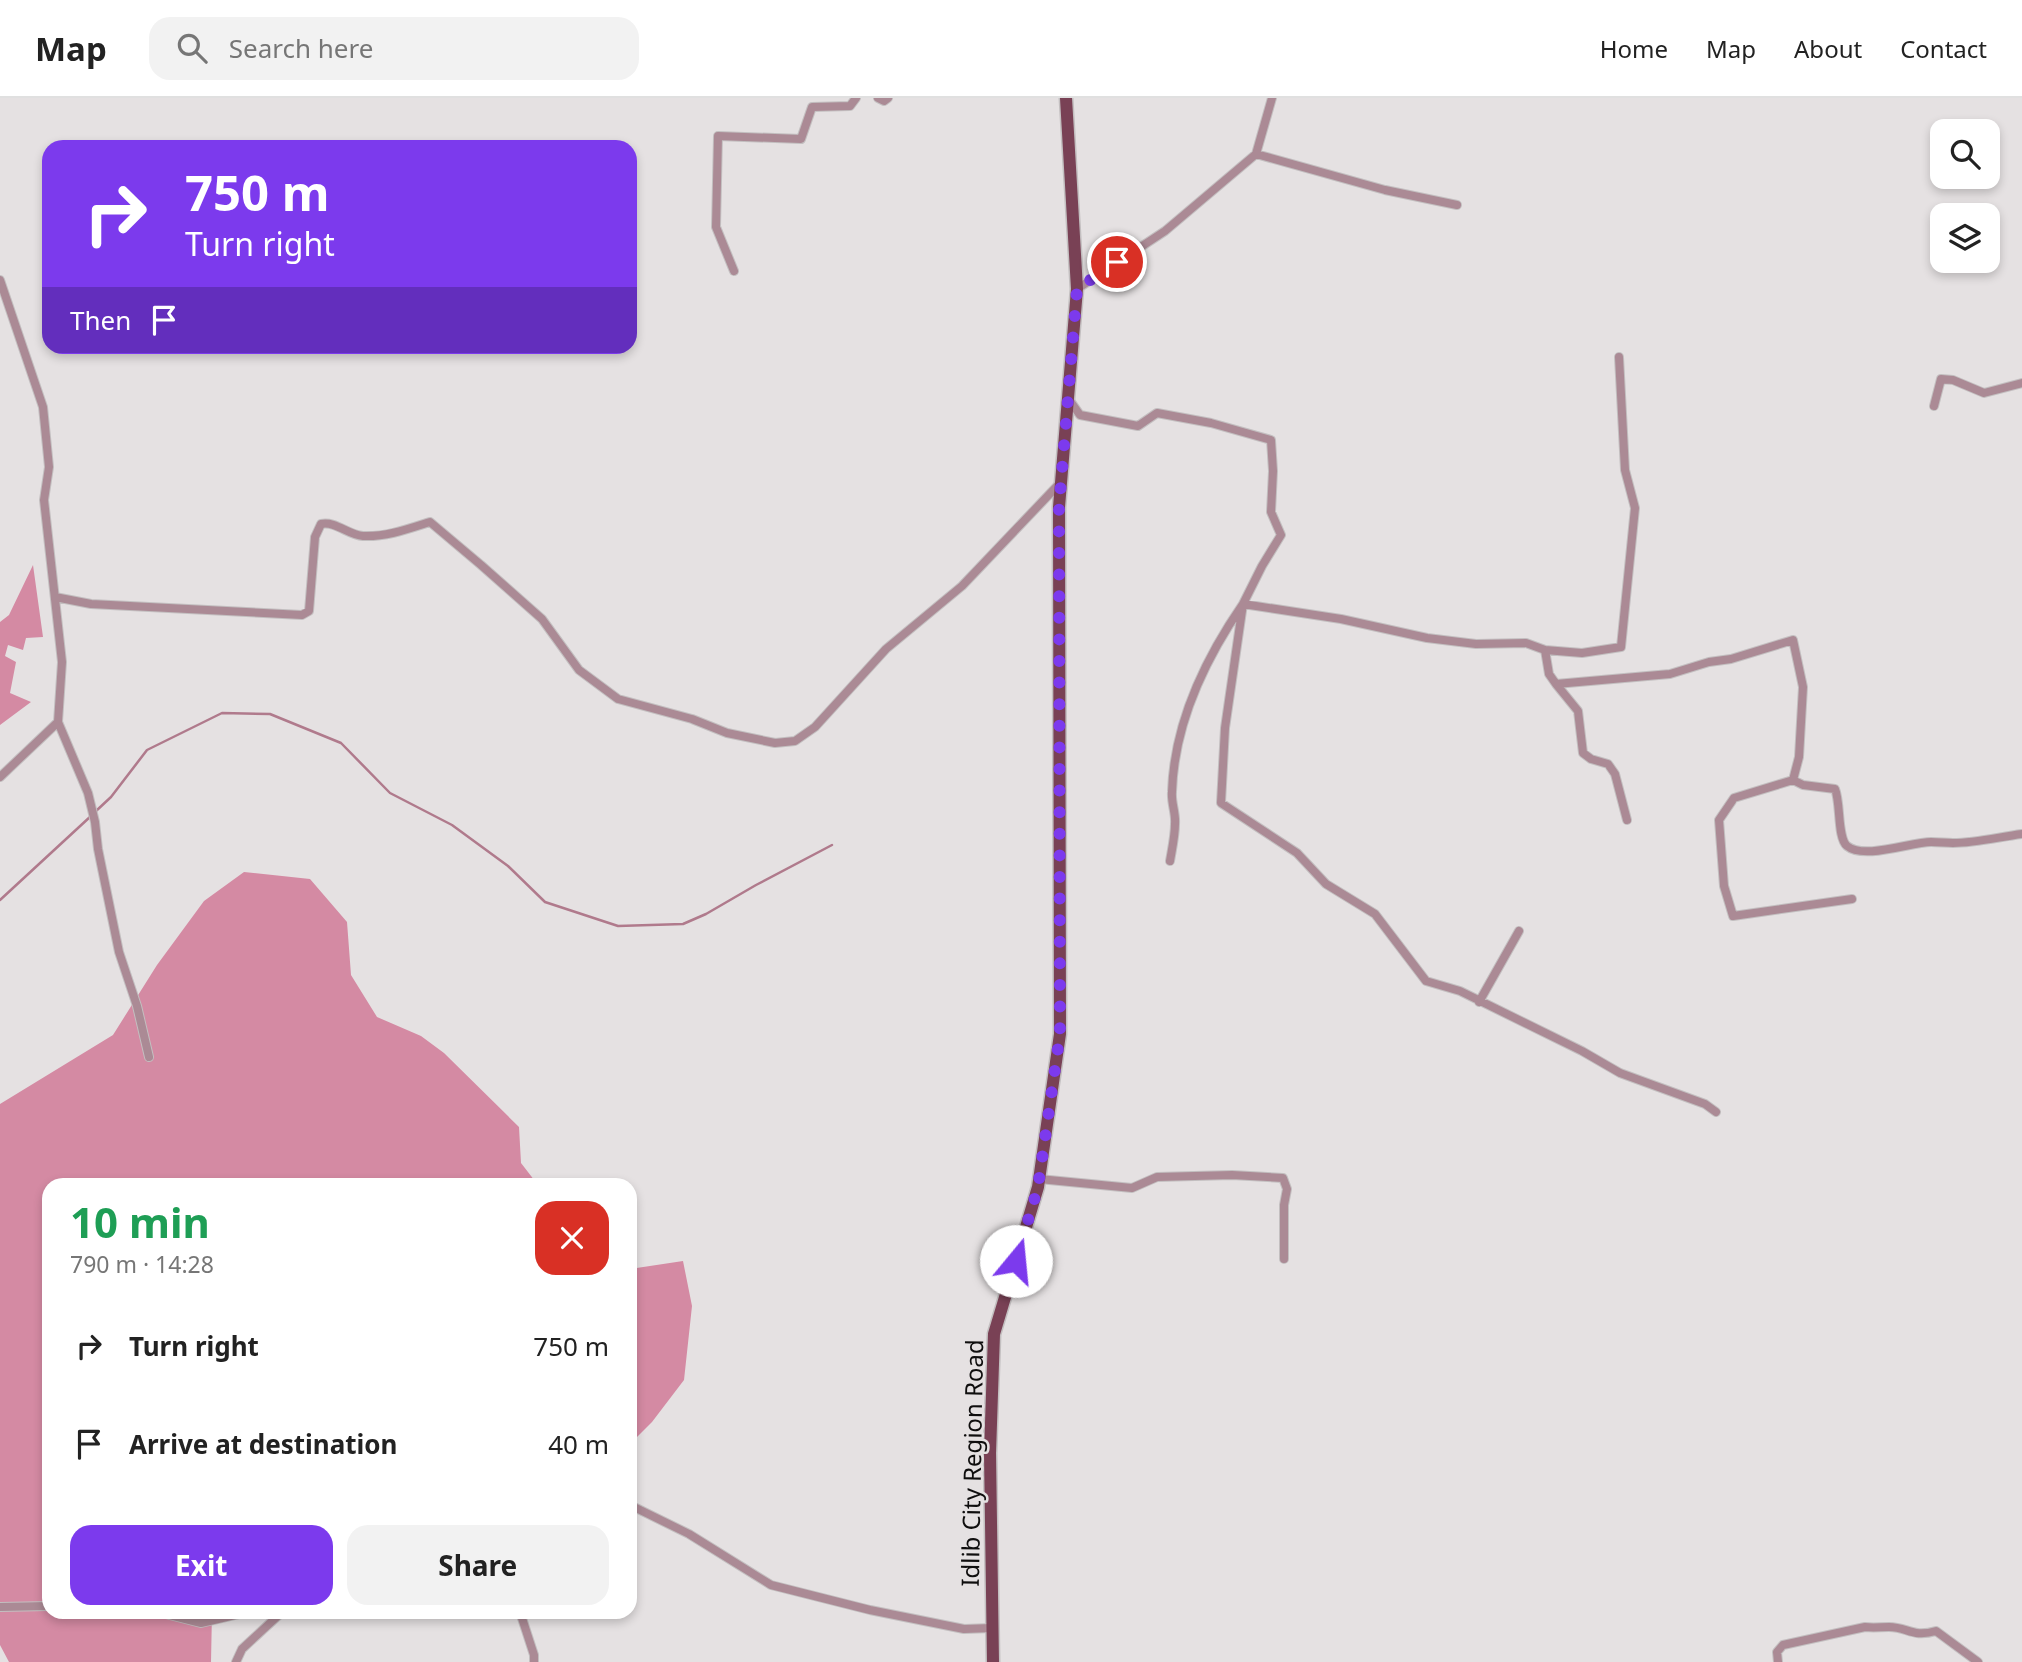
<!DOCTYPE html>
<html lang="en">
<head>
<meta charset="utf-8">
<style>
	:root { --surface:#fff; --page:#f2f2f2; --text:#222; --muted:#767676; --line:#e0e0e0; --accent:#7c3aed }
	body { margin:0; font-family:"Noto Sans",sans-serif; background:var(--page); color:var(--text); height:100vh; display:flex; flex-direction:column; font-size:26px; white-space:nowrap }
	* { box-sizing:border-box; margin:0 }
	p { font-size:23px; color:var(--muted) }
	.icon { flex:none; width:38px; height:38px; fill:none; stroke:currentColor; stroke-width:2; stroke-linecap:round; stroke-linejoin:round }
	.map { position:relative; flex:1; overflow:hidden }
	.details { position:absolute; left:42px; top:1080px; width:595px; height:441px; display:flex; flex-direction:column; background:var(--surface); border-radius:21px; box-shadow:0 4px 10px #0003 }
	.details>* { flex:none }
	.top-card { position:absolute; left:42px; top:42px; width:595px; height:214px; border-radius:21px; box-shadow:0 4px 10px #0003; background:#7c3aed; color:#fff; overflow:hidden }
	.tools { position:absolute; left:1930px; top:21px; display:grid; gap:14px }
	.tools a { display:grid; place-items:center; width:70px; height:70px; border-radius:14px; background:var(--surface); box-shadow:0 4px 10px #0003; font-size:35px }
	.pin { position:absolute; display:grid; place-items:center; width:60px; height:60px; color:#fff; margin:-30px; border:4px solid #fff; border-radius:50%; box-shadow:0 2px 7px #0007 }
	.me { position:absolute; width:77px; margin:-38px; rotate:17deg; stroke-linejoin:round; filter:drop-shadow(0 0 5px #0008) }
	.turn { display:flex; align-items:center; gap:24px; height:147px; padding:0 28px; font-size:32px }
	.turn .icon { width:91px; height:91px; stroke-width:2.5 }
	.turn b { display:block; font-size:49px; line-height:60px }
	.then { display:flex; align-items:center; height:66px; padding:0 28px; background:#0003; gap:14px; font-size:26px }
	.round { display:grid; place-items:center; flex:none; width:74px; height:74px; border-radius:21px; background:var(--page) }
	.overview { display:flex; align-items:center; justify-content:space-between; height:119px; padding:0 28px }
	h1 { font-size:42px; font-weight:700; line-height:52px; color:#1e9e55 }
	.action { display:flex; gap:14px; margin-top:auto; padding:14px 28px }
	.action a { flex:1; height:80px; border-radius:21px; background:var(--accent); color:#fff; font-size:28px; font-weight:700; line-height:80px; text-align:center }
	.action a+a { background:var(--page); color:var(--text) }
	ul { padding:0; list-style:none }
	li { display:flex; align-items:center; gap:21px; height:98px; padding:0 28px }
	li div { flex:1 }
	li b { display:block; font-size:26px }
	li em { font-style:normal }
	header { display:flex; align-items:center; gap:42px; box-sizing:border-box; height:98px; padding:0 35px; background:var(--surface); border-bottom:2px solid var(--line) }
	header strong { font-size:33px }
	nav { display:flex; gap:38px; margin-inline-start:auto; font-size:24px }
	.search { width:490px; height:63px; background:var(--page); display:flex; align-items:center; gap:18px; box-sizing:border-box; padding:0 24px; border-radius:21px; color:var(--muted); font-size:26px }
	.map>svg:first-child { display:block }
	.forest { fill:#d48aa3 }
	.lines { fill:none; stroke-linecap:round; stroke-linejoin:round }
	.stream { stroke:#b07a8c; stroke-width:2.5 }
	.minor-casing { stroke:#c3bfc0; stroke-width:10 }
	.primary-casing { stroke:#c3bfc0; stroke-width:15 }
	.minor { stroke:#ab8a95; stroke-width:8 }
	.primary { stroke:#794155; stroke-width:12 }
	.route { stroke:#7c3aed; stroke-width:12; stroke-dasharray:0 21.6 }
	.labels { text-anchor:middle; stroke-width:5; stroke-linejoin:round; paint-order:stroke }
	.street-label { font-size:24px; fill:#0f0e0e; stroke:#e5e1e2 }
</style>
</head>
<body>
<header>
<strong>Map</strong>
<div class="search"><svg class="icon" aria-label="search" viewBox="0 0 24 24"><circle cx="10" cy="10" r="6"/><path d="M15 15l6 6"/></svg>Search here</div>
<nav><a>Home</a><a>Map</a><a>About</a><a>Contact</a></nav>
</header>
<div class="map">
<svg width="2022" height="1564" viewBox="0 0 2022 1564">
	<rect width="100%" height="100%" fill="#e5e1e2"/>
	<path class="forest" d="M33,467L43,539L26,540L23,552L8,547L5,558L16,564L10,595L31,604L0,627V524L9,517Z
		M244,774L310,781L347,824L351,877L377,919L421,938L444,955L519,1029L521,1065L538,1087H49V1514H212L211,1564H9L0,1547V1006L113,937L157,867L204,803Z
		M683,1163L692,1208L684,1282L652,1324L630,1346V1171Z"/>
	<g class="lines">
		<path class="stream" d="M96,713L111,699L147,652L222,615L270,616L341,645L390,695L452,727L508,768L545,804L618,828L683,826L706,816L756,787L832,747
			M0,802L91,718"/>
		<defs>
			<path id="minor" d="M878,0L884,3L888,0
				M1256,56L1385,92L1457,107
				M734,173L716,129L718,38L801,41L812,9L850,8L856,0
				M0,182L43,309L49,369L44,402L62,564L58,624L0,679
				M1077,191L1165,133L1256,56L1272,0
				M1068,300L1080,317L1138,328L1157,315L1211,325L1271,342L1273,373L1271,414L1281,437L1262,468L1243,506L1225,630L1221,705L1297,755L1326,786L1375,816L1426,883L1460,893L1582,953L1620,975L1705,1006L1716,1014
				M1934,308L1941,281L1953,282L1984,295L2022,285
				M55,499L91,506L302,517L309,513L315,439L321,426C336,423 348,437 363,438C386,439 408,431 430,424L481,467L542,521L579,572L618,601L692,621L727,635L775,645L795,643L815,629L886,551L962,488L1061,384
				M1545,552L1582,555L1621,549L1635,410L1625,372L1619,259
				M1556,586L1578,613L1583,655L1591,661L1608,666L1615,676L1627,722
				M58,624L88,695L95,724L98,751L119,854L137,908L149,959
				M1793,682L1803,687L1835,691C1841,705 1837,740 1847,748C1864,762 1911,744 1931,744C1939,744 1946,745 1953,745C1976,745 1999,739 2022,736
				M1170,763C1172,751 1175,738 1175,726C1176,715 1171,705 1172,694C1174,626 1205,561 1243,506L1341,521L1427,540L1476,546L1526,545L1545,552L1549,576L1556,586L1670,576L1709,564L1731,561L1793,542L1803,589L1799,659L1793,682L1734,700L1719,722L1724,788L1733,818L1852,801
				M1479,904L1519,833
				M1039,1081L1132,1090L1157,1079L1232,1077L1283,1080L1287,1091L1284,1107V1161
				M630,1407L689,1436L771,1487L870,1512L964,1531L992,1530
				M0,1509L49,1508
				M158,1514L201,1525L248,1514
				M520,1514L534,1557V1564
				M236,1564L242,1551L282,1514
				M1778,1564L1777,1554L1783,1547L1865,1529C1874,1530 1880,1529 1889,1529C1908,1529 1912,1540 1936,1533L1978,1564"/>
			<path id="primary" d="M993,1564L990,1355L994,1236L1038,1089L1060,936L1059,409L1077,191L1066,0"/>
		</defs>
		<use href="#minor" class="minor-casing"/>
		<use href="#primary" class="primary-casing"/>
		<use href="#minor" class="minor"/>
		<use href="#primary" class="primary"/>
	</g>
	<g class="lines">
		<path class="route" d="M1016,1163L1038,1089L1060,936L1059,409L1077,191L1117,164"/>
	</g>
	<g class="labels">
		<g class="street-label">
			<text transform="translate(973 1365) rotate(-89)" y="8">Idlib City Region Road</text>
		</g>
	</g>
</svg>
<div class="tools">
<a><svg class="icon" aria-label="search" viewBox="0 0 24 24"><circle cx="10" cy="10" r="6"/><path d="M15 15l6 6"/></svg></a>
<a><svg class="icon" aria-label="layers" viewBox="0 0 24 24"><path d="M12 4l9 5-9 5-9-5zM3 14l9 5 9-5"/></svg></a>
</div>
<div class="pin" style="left:1117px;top:164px;background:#d93025"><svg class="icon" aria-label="arrive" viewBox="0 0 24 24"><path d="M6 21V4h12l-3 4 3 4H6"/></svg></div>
<svg class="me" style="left:1016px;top:1163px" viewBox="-20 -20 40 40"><circle r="19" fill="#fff"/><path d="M0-13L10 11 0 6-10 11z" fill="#7c3aed"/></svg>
<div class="top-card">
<div class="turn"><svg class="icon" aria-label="right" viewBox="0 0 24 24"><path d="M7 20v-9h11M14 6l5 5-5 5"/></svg><div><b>750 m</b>Turn right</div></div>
<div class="then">Then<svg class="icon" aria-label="arrive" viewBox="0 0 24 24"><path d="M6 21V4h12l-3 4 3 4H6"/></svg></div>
</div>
<section class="details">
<div class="overview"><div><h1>10 min</h1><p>790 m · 14:28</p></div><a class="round" style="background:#d93025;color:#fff"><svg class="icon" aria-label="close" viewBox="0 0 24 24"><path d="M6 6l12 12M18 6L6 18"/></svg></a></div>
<ul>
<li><svg class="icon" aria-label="right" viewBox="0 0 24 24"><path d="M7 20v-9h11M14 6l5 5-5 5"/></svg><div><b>Turn right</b></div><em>750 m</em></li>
<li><svg class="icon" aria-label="arrive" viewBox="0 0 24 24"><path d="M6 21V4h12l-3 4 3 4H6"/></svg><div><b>Arrive at destination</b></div><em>40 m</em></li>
</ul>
<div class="action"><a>Exit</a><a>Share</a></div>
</section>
</div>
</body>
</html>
